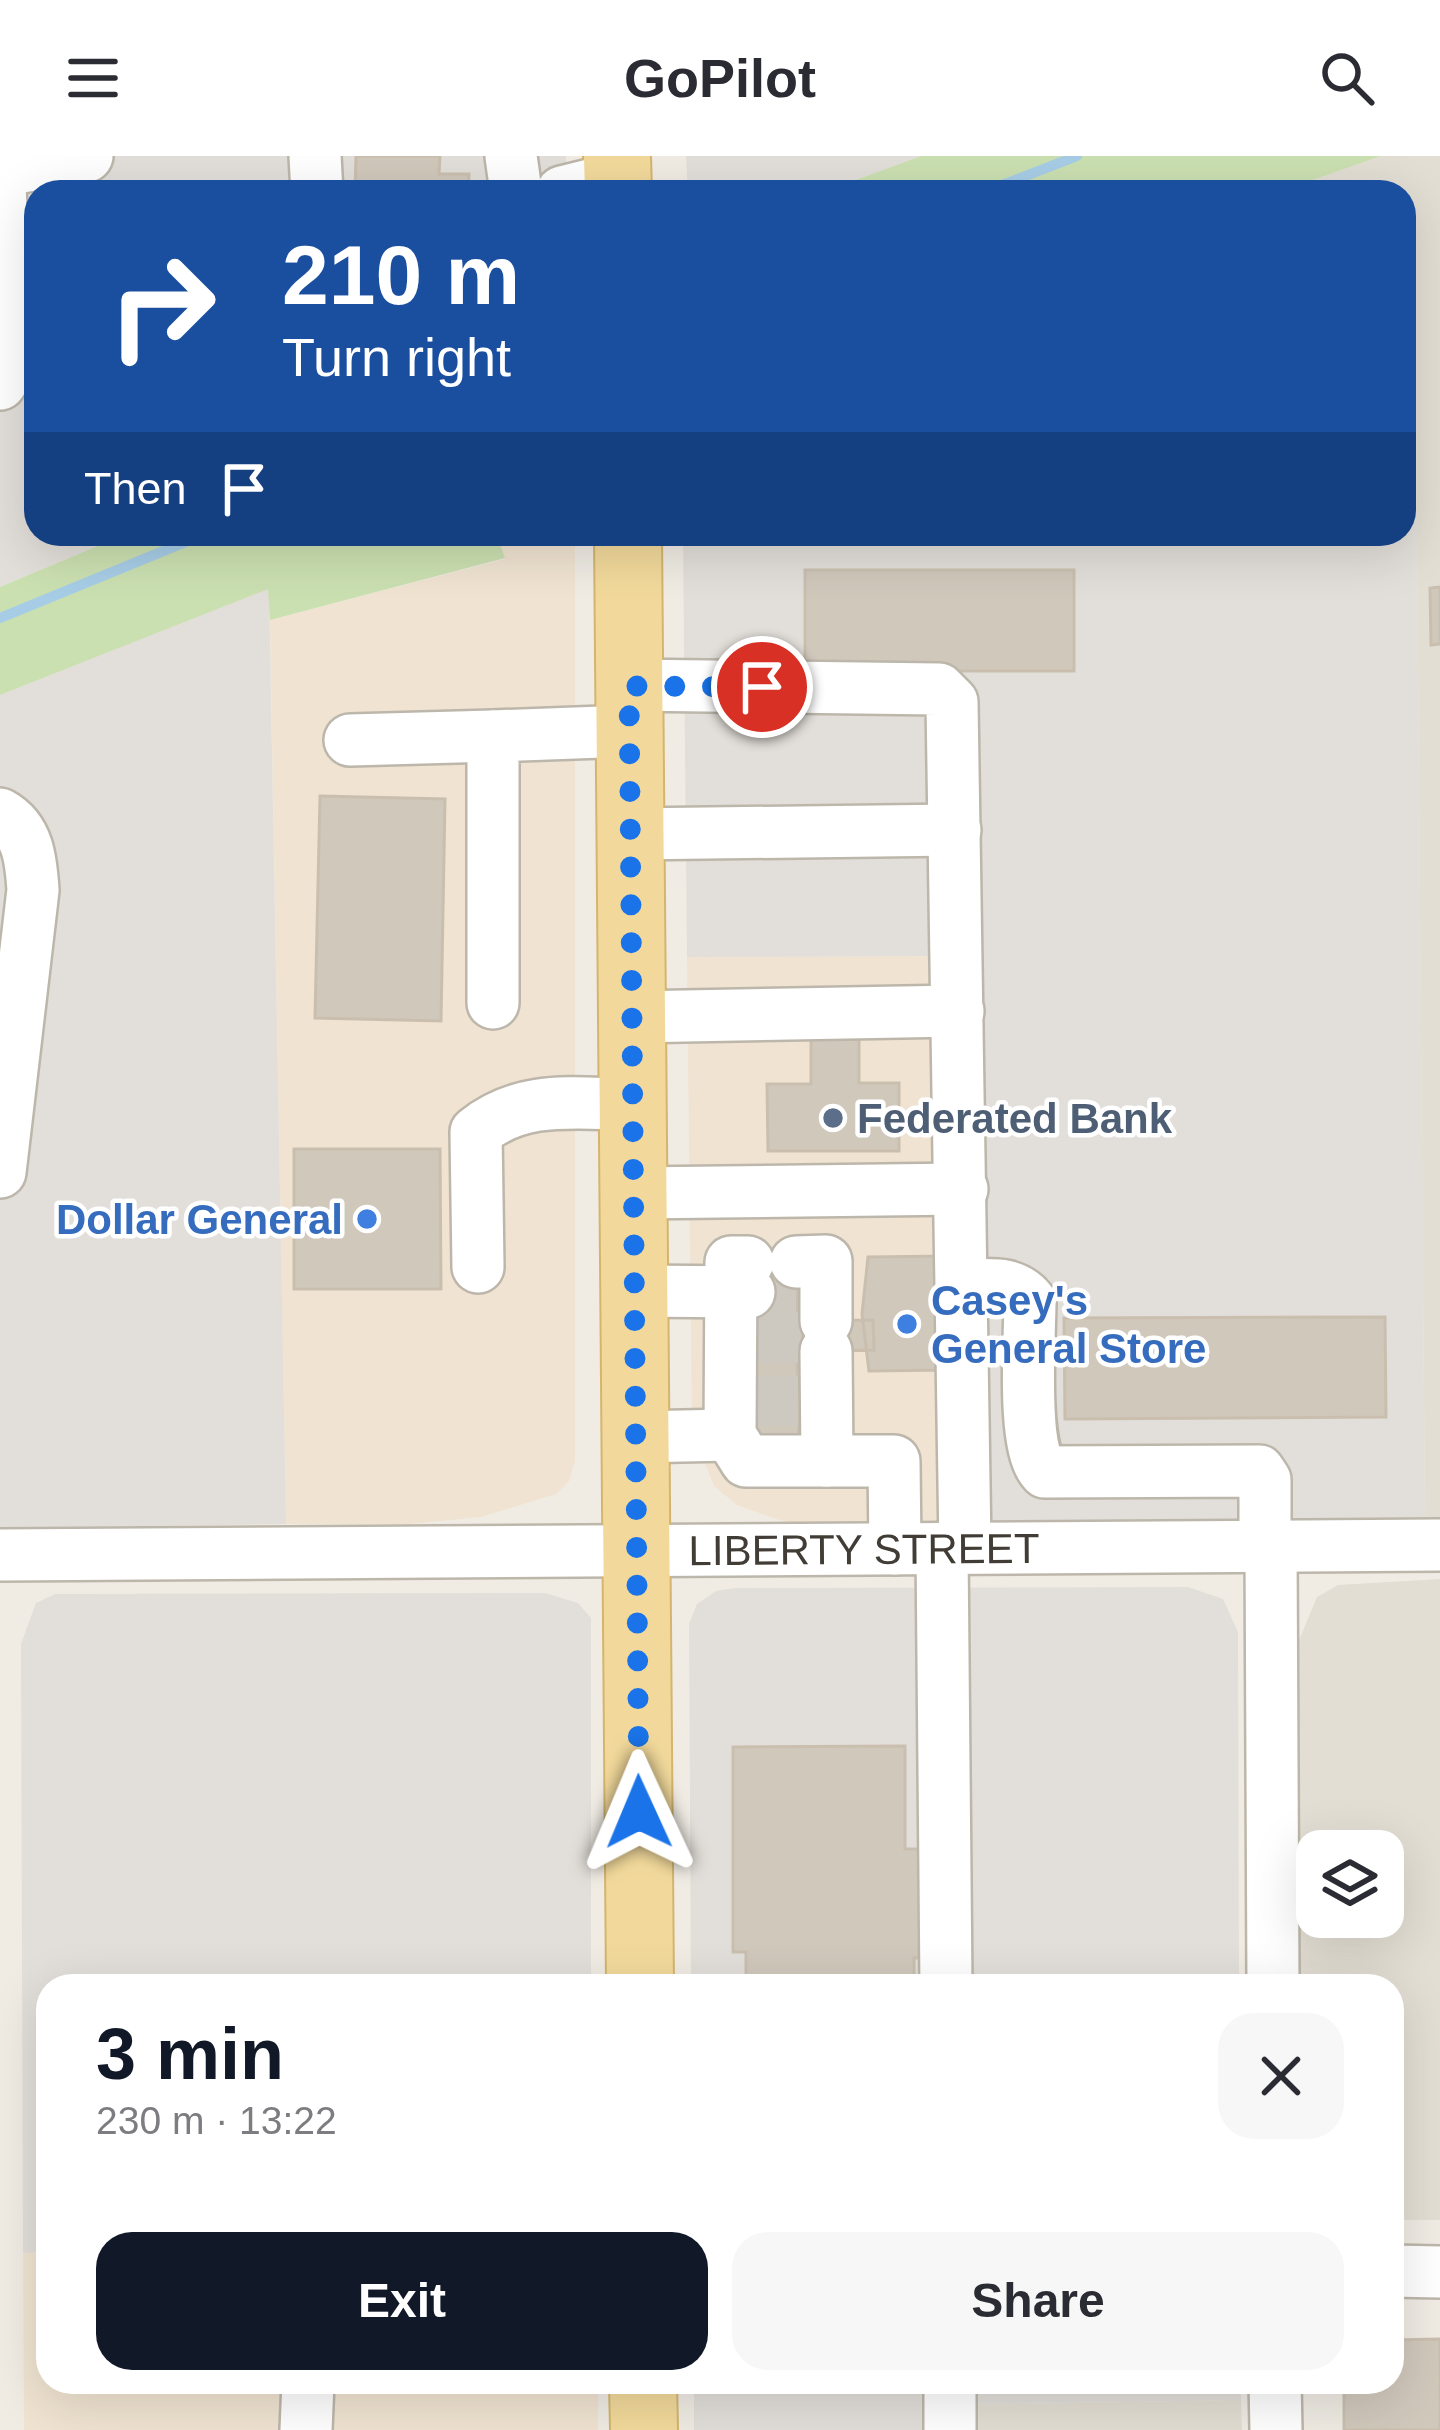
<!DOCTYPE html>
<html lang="en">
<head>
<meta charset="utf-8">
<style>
	:root { --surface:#fff; --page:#f7f7f7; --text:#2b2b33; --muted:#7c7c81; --accent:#111827 }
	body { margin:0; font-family:Arial,sans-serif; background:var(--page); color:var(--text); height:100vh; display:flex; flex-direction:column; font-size:45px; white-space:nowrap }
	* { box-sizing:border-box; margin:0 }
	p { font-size:39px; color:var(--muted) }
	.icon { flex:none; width:66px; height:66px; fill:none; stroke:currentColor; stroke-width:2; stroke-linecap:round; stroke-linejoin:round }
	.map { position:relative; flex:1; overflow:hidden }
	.side { position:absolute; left:36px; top:1818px; width:1368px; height:420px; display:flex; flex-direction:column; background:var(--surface); border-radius:36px; box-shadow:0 12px 48px #0002 }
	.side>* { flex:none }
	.banner { position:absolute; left:24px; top:24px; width:1392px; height:366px; border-radius:36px; box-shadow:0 12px 48px #0002; background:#1a4fa0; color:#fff; overflow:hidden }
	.buttons { position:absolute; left:1296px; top:1674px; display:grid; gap:24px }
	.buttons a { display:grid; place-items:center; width:108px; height:108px; border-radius:24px; background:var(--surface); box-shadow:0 12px 48px #0002; font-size:60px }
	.pin { position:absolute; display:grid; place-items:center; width:102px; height:102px; color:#fff; margin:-51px; border:6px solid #fff; border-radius:50%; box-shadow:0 3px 12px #0007 }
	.me { position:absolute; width:132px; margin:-66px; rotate:359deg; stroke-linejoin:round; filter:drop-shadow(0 0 9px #0008) }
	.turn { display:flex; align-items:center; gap:42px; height:252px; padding:0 60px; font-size:54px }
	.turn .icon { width:156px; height:156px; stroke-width:2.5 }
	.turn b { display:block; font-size:84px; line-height:102px }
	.then { display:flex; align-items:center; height:114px; padding:0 60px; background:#0003; gap:24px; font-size:45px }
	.round { display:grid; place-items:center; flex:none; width:126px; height:126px; border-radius:36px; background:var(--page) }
	.summary { display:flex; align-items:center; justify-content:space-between; height:204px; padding:0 60px }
	h1 { font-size:72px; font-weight:700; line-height:90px; color:var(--accent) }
	.action { display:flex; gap:24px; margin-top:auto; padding:24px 60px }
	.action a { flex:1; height:138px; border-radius:36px; background:var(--accent); color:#fff; font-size:48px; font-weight:700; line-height:138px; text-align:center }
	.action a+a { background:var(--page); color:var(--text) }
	header { display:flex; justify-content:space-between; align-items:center; height:156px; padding:0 60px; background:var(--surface); font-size:54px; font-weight:700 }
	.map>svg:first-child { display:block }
	.residential { fill:#e3ded3; fill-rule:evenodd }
	.commercial { fill:#f0e3d1 }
	.industrial { fill:#e2ded9 }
	.green { fill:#cbe0b1 }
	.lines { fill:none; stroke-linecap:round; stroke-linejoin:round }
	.stream { stroke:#a7cde6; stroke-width:10 }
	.building { fill:#d0c8bb; stroke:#cabfaf; stroke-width:3 }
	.minor-tunnel { stroke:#cdc9c1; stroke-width:51; stroke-dasharray:51 26; stroke-linecap:butt }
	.minor-casing { stroke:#bdb7ab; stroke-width:56 }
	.major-casing { stroke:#d4b56e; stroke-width:70 }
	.minor { stroke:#fff; stroke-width:51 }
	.major { stroke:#f2d99b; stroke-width:66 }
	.route { stroke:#1a73e8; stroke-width:21; stroke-dasharray:0 37.8 }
	.service-dot { fill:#5c6f8a; stroke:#fff; stroke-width:4.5 }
	.shop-dot { fill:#3f7fe0; stroke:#fff; stroke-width:4.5 }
	.labels { text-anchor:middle; stroke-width:9; stroke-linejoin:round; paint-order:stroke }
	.service-label { font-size:42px; font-weight:bold; fill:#4e5e75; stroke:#fff; text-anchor:start }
	.shop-label { font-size:42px; font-weight:bold; fill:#366cbe; stroke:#fff; text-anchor:end }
	.street-label { font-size:42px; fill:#413c35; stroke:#fff }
</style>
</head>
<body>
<header><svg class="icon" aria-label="menu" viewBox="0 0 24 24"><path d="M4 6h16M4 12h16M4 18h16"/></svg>GoPilot<svg class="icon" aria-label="search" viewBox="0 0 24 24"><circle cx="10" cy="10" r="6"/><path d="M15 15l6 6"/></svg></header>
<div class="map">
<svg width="1440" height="2274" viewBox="0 0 1440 2274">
	<rect width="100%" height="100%" fill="#f0ece4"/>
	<path class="residential" d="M1381,0H1440V1364L1425,1365L1415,135L1404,127V36L1281,35Z
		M1440,1423V2064H1392V1830H1299V1484L1317,1441L1338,1429ZM1383,1695V1761H1317V1695Z
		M1241,2244L1242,2274H965V2249Z"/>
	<path class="commercial" d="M496,378H575V1305L569,1325L556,1338L481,1361L409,1368H286L270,464L505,403Z
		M948,800L949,1368L796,1369L770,1361L737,1349L714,1330L692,1274L687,801Z
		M48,2096V2226H598V2274H24L23,2097Z"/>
	<path class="industrial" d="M0,0H566V36H36V378H126L0,431Z
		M686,0H921L823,36H688Z
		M1404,127L1415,135L1425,1365L949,1368L947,800L687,801L683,378H1404Z
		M269,432L286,1368L0,1372V539Z
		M1188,1431L1223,1443L1238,1476L1239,1830H691L689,1468L697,1448L716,1435L735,1432Z
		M545,1437L578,1447L591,1462V1830H48V2096L23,2097L21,1488L36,1447L55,1438Z
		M694,2226H1241V2244L966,2249L965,2274H694Z"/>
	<path class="green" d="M921,0H1381L1279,36H823Z
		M126,378H496L505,402L270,464L268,433L0,539V431Z"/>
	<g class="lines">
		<path class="stream" d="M984,36L1077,0
			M0,462L205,378"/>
	</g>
	<path class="building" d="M356,0H440L439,18H469L468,36H355Z
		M805,414H1074V515H805Z
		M1440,431V488L1431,489L1430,432Z
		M320,640L445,643L441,865L315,862Z
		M859,872V927H899V995H768L767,928H811V873Z
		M294,993H440L441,1133H294Z
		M949,1100L950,1214L869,1215L862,1158L868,1101Z
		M748,1102H796L797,1165L873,1164L874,1194L797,1196L799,1296L751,1297Z
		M1385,1161L1386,1261L1065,1263L1064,1162Z
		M905,1590V1693H927L928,1802H914V1830H746V1796H733V1591Z
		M1440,2183V2274H1344V2226H1392V2184Z"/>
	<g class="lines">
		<path class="minor-tunnel" d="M749,1136H796
			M749,1182L826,1181
			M750,1245H798"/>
		<defs>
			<g id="minor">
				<path d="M315,0L317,36"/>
				<path d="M511,0L516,36"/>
				<path d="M3,14L87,0"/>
				<path d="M562,36L618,22"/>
				<path d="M0,228L10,213L0,32L5,0"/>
				<path d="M630,529L939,533L952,546L965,1392"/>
				<path d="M350,584L493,580"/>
				<path d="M0,658C29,674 31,705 33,734L0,1016"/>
				<path d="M631,678L955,674"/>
				<path d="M493,847V580L629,575"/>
				<path d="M632,861L958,855"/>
				<path d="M634,1037L962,1033"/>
				<path d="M748,1106H731L730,1279L746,1305H894L895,1393"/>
				<path d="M796,1106L826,1105V1165"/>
				<path d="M478,1111L476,976C523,938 575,948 633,948"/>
				<path d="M964,1129C988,1129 1013,1124 1030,1145C1030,1181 1021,1293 1045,1316L1259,1315L1265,1324V1390"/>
				<path d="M635,1135L749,1136"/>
				<path d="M826,1195L827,1305"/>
				<path d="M635,1281L730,1279"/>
				<path d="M1271,1390L1273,1830"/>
				<path d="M942,1392L946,1830"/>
				<path id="s1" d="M0,1399L1440,1389"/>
				<path d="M1392,2115L1440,2116"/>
				<path d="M950,2226V2274"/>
				<path d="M1275,2226L1276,2274"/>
				<path d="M306,2274L308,2226"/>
			</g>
			<path id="major" d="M617,0L618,36
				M628,378L640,1830
				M643,2226L644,2274"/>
		</defs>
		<use href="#minor" class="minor-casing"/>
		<use href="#major" class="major-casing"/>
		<use href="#minor" class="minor"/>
		<use href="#major" class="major"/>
	</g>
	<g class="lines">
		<path class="route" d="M639,1656L629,530L762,531"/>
	</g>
	<circle class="service-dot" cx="833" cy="962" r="12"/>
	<g class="shop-dot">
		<circle cx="367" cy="1063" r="12"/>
		<circle cx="907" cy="1168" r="12"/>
	</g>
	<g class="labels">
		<g class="service-label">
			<text x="857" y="977">Federated Bank</text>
		</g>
		<g class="shop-label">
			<text x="343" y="1078">Dollar General</text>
			<text x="931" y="1159" text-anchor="start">Casey's<tspan x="931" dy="48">General Store</tspan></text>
		</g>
		<g class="street-label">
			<text dy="15" stroke="none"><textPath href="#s1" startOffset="864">LIBERTY STREET</textPath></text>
		</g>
	</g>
</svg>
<div class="buttons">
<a><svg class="icon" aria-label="layers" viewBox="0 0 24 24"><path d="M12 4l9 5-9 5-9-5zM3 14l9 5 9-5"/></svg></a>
</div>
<div class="pin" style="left:762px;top:531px;background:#d93025"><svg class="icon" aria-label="arrive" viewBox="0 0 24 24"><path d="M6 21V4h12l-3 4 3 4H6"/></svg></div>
<svg class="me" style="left:639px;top:1656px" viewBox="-20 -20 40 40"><path d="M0-17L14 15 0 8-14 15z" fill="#1a73e8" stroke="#fff" stroke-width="4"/></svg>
<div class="banner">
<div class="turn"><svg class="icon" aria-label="right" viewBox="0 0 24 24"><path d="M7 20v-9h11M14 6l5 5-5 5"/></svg><div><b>210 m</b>Turn right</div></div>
<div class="then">Then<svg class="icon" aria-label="arrive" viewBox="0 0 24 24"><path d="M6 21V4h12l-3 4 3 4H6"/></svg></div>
</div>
<section class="side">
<div class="summary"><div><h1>3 min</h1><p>230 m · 13:22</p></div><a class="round"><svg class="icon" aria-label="close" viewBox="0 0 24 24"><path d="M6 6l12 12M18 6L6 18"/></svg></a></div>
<div class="action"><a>Exit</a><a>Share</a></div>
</section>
</div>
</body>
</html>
